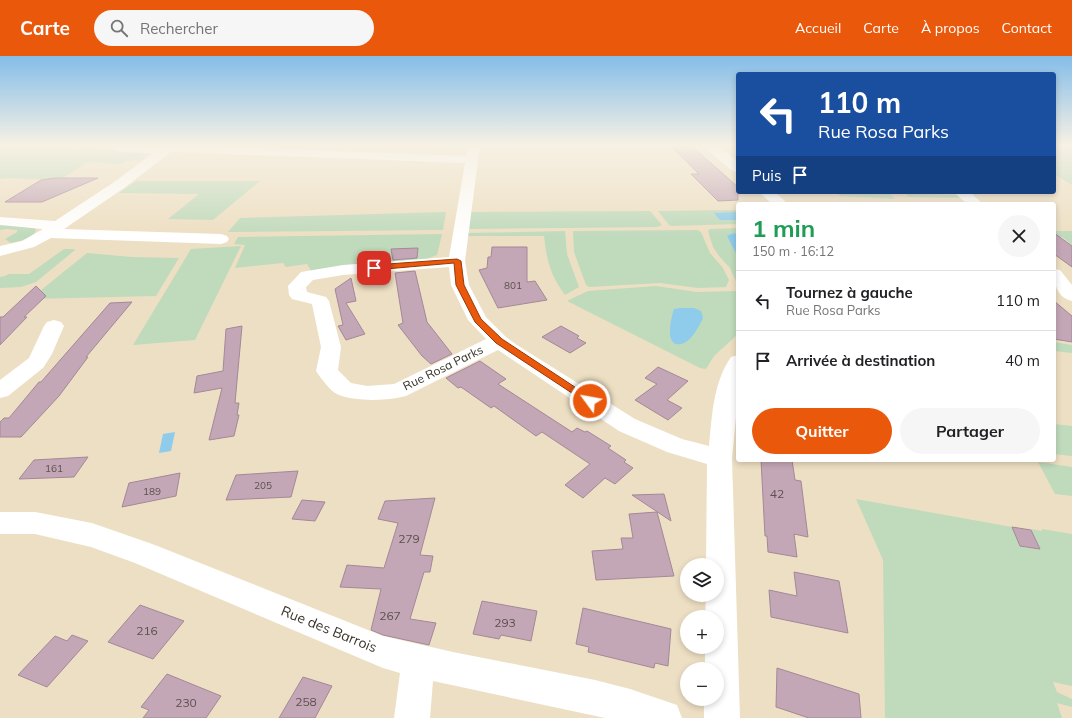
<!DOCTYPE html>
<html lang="fr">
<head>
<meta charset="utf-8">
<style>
	:root { --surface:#fff; --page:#f6f6f6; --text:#202124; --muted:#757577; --line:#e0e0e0; --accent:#ea580c }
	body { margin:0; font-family:Mulish,sans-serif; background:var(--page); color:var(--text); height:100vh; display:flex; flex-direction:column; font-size:15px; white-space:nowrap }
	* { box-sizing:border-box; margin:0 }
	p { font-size:13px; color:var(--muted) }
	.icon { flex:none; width:22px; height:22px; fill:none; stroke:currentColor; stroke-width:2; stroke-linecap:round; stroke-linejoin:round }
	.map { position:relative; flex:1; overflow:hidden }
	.details { position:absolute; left:736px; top:146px; width:320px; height:260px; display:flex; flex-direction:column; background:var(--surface); border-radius:4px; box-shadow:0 2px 6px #0003 }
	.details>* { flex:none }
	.guide { position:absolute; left:736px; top:16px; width:320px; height:122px; border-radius:4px; box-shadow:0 2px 6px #0003; background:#1a4fa0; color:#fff; overflow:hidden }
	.tools { position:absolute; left:680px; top:502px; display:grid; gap:8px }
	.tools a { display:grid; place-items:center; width:44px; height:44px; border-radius:50%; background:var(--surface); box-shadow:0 2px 6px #0003; font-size:20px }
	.pin { position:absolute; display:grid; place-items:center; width:34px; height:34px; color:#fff; margin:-17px; border-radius:8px; box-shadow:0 2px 6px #0006 }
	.me { position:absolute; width:44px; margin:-22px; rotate:302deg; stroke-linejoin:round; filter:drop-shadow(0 0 3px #0008) }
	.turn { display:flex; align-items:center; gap:14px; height:84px; padding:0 16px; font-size:18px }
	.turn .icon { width:52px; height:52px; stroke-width:2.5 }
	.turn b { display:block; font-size:28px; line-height:34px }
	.then { display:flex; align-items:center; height:38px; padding:0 16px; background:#0003; gap:8px; font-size:15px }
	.round { display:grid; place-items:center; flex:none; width:42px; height:42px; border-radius:21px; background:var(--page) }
	.summary { display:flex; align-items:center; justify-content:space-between; height:68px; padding:0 16px }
	h1 { font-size:24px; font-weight:700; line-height:30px; color:#1e9e55 }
	.cta { display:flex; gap:8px; margin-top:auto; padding:8px 16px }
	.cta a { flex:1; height:46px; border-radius:24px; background:var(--accent); color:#fff; font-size:16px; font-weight:700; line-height:46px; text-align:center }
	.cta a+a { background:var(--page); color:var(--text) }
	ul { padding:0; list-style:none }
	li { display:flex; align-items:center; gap:12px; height:60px; padding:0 16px; border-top:1px solid var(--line) }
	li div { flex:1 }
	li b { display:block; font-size:15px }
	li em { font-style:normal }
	header { display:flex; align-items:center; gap:24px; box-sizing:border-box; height:56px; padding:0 20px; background:var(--accent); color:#fff }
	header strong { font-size:19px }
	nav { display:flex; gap:22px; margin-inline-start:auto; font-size:14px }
	.search { width:280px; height:36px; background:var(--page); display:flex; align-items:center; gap:10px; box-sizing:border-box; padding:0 14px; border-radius:22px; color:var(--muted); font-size:15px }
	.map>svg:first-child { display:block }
	.green { fill:#c0dabc }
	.water { fill:#8fcbea }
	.building { fill:#c4a7b7; stroke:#a48897 }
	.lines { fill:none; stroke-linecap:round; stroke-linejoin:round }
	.minor { fill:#fff; fill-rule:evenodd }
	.route { fill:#ea580c; stroke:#983908 }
	.labels { text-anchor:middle; stroke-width:3; stroke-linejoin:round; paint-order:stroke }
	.number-label { font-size:10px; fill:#5c514c }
	.street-label { font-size:12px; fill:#393429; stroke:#fff }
	.near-number-label { font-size:12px; fill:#5c514c }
	.near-street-label { font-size:14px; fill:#393429; stroke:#fff }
</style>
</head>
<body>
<header>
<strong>Carte</strong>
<div class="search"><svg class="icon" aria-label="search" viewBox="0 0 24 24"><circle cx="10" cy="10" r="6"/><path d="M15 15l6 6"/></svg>Rechercher</div>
<nav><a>Accueil</a><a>Carte</a><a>À propos</a><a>Contact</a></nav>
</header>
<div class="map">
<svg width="1072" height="662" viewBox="0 0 1072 662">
	<rect width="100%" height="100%" fill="#eddfc3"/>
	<path class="green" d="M0,89L71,90L68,92L79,93L83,91L135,96L144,97L146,100L141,104L126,105L121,108L88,106L63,122L51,124L11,122L0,123Z
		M1054,90H1072V129L1054,118Z
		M136,125H260L213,164L168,163L199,138L119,137Z
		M837,136H868L869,138H890L895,143L840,140Z
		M904,136H918L920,138L956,139L960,142L908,141Z
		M738,154V168L672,170L669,169L658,155Z
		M650,155L662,169L657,171L468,173L470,156Z
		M446,156L443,174L228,176L240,162Z
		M0,168L34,172L36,174C33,183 19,185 11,187L5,183L17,176V174L6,173L0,174Z
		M738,172V230L730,212L719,200L713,191L708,175L710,173Z
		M698,174L701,176L710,197L723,212L729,224L726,231L698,232L660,227L589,231L586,229L574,196L573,175Z
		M565,175L567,198L579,231L565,239C550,218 547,206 544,180H467L468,177Z
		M1054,175H1072V189L1062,181H1054Z
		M442,178L437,199L421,205L311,215L307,208L286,211L283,207L235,212L245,189L234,188L238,181Z
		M241,190L195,284L133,289L191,193Z
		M64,193H74L75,194L36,226L21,231L0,232V221L5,220L9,218H29Z
		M87,197L132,201L179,202L156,240L30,243Z
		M656,230L697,236L738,235V278L714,300L706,313L700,312L567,245L588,235Z
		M1054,286L1072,289V297L1054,295Z
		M1054,368L1072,370V400L1054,398Z
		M1038,406L1072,411V440L1055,438Z
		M856,443L1012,471L1020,490L1040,493L1031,473L1042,475V473L1072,478V630L1053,626L1057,636L1072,643V651L1057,647L1062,662H885L883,504Z"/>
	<path class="water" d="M738,156V164H720L714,157Z
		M738,177V201L727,180L731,178Z
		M681,252H694L701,255L703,262C699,270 693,283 684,287C663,295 671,262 674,253Z
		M175,376L171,395L159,397L163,378Z"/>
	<path class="building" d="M670,89H688L696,94L738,131V144L718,145L691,118H699Z
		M55,122H98L42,146H5L41,124Z
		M1054,177L1072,190V211L1054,198Z
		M492,191H527V226L535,225L547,244L498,252L479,214L487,212L488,201H491Z
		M418,192L417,202L393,204L391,193Z
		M415,215L427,266L452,298L431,308L422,300L398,269L403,267L395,217Z
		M351,222L356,245L346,247L365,278L346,284L338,270L343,269L335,233Z
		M36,230L46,240L24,261H27L0,289V261H3Z
		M1054,245L1072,260V286L1054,283Z
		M132,246L86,301H88L59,340L21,381H0V366L4,362H9L39,326H41L110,247Z
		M242,270L235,347H239L237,359H239L234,380L209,384L222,332L194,337L197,320L223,315L226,273Z
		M561,270L579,280L577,282L586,287L570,297L542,281Z
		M480,305L506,323L498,328L572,376L577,372L585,376L587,375L611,390L608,392L626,404L624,406L633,412L615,428L605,422L583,442L565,429L590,408L542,376L536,380L494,350L491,352L461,331L458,332L446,322Z
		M658,311L688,325L667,344L682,352L668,364L635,344L657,328L645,322Z
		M88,401L74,421L19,423L34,404Z
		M761,404H792L795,424L801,425L808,481L794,478L797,501L768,496L767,480H765Z
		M298,415L291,441L226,444L236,419Z
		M180,417L176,440L122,451L129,427Z
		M664,438L671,465L632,439Z
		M435,442L420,499L433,500L430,516H424L410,563L436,567L429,589L383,579L371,574L381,533L340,531L347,509L384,512L398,467L378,463L385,445Z
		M302,444L325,446L315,465L292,463Z
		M657,456L674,520L596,524L592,495L623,493L621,482H633L629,458Z
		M1012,471L1031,474L1040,493L1020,490Z
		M794,516L839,525L848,577L771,561L769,534L797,540Z
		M482,545L537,555L531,585L501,579L499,583L473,578Z
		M140,549L184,565L153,603L108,586Z
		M583,552L671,573L668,610L655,607L654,612L588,596L589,591L576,588Z
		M72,579L88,585L47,631L18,619L55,580L67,585Z
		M777,612L859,638L861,662H809L776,651Z
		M167,618L221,640L206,662H143L149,654L141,651Z
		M303,621L332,630L315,662H279Z"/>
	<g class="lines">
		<path class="minor" d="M102,89L162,90L165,89H178L466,100L468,89H480L465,205L469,229L486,261L506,281L517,289L635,363L682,383L709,390C712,360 713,327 731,301L738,299V341L732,402L740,662H704V643H717V613H705V591H717V561H705L706,539H717V509H706L707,408L667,396L619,375L498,294L406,340C389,345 354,346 337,338C330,335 321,322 316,315L321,291L312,248L292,243L289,239L288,230L301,216L343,209L449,201L465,107L171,96L124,132L64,173L221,178L227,180L229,183L227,186L221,188L51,182L34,191L0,200V190L22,185L43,173L0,169V161L55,165L114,126L153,97L121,96L104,91ZM449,211L451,229L468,264L486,283L394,328L367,330L351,327L338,314L341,291L329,245L326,241L307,236L306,231L313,224L343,219Z
			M701,89C719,87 725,95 738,106V116L733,115Z
			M759,136H775L788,148H772Z
			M954,136H970L983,148H967Z
			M1054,213L1060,214L1072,229V245C1056,241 1054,227 1054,213Z
			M54,264L61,266L64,270L52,298L43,312L8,340L0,342V324L29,302L44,270L47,266Z
			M0,456H35L92,467L155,489L383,580L453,596L595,624L630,633L677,649L682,662H605L433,625L430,662H394L400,617L383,612L135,507L91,491L35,478H0Z"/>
	</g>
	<linearGradient id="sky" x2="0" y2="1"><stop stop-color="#84bde9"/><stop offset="0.49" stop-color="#f7f1e4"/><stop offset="1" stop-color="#f7f1e4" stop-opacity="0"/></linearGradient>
	<rect width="1072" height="181" fill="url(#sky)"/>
	<path class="route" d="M457,203L461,205L464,229L481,263L502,283L593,343L595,345L593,347H587L496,287L475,266L456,229L454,207L374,214L370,212L374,209Z"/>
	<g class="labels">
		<g class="number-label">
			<text x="513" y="233">801</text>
			<text x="54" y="416">161</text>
			<text x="263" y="433">205</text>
			<text x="152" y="439">189</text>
		</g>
		<g class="street-label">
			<text transform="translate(443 312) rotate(-26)" y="4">Rue Rosa Parks</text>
		</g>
		<g class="near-number-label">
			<text x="777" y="442">42</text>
			<text x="409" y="487">279</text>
			<text x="390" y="564">267</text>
			<text x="505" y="571">293</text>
			<text x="147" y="579">216</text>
			<text x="306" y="650">258</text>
			<text x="186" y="651">230</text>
		</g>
		<g class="near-street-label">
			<text transform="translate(329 573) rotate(22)" y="5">Rue des Barrois</text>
		</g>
	</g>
</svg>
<div class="tools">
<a><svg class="icon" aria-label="layers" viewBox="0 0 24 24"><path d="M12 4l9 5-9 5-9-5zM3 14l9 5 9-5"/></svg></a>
<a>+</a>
<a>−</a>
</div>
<div class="pin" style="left:374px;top:212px;background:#d93025"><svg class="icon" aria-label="arrive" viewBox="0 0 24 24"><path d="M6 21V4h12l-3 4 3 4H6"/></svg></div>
<svg class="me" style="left:590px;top:345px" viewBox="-20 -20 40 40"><circle r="17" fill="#ea580c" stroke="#fff" stroke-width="3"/><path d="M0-11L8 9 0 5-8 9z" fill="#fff"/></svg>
<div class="guide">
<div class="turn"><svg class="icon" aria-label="left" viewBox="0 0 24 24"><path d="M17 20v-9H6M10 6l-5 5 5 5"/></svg><div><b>110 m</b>Rue Rosa Parks</div></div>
<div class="then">Puis<svg class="icon" aria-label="arrive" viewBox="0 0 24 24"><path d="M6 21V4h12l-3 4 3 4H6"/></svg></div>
</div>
<section class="details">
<div class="summary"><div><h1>1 min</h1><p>150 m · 16:12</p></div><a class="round"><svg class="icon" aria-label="close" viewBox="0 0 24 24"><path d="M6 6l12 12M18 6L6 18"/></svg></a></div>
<ul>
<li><svg class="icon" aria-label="left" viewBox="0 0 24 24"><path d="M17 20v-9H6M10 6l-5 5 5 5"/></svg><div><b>Tournez à gauche</b><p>Rue Rosa Parks</p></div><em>110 m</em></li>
<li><svg class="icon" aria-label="arrive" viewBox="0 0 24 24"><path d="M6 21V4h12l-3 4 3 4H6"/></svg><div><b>Arrivée à destination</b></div><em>40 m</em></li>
</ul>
<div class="cta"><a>Quitter</a><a>Partager</a></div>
</section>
</div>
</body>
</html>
